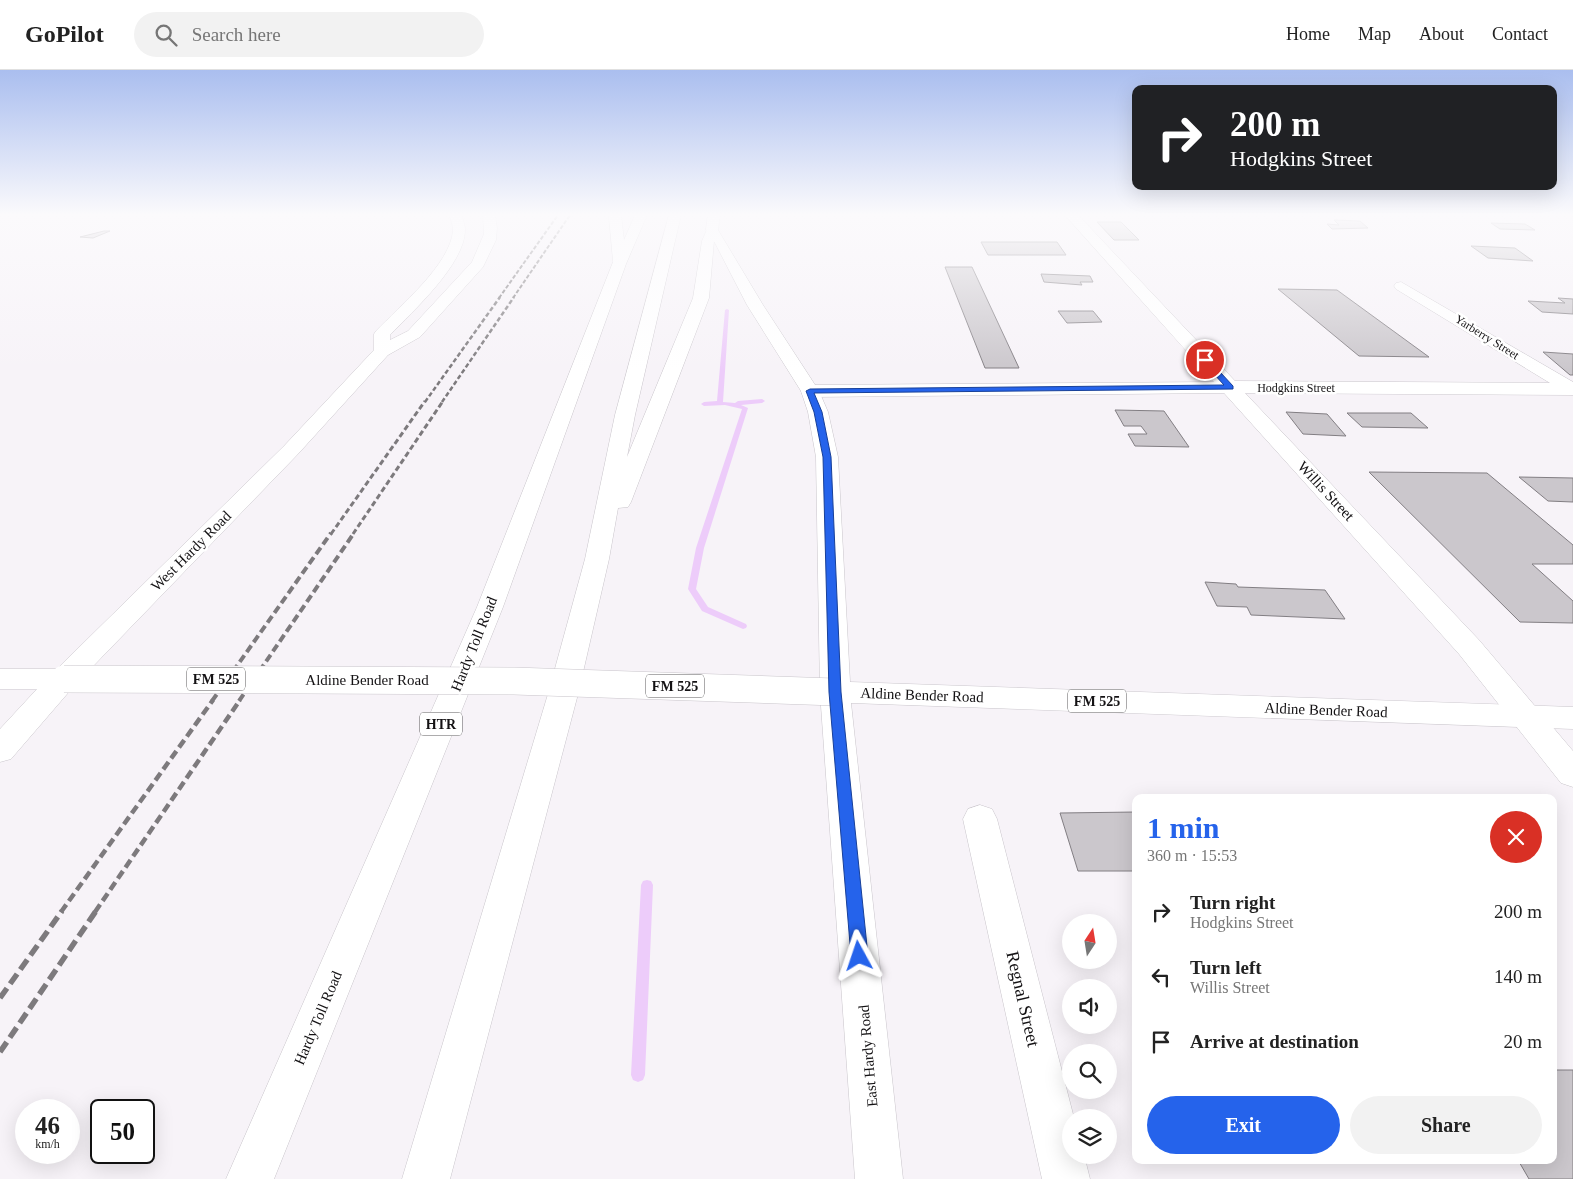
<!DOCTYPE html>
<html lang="en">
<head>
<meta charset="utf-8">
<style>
	:root { --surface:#fff; --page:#f2f2f2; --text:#222; --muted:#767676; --line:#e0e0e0; --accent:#2563eb }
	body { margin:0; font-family:"Times New Roman",serif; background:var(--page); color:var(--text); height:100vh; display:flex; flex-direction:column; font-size:19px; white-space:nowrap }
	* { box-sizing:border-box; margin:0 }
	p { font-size:16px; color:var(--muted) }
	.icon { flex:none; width:28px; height:28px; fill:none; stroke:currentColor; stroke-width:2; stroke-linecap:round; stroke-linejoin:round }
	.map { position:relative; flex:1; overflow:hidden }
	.drawer { position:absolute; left:1132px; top:724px; width:425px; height:370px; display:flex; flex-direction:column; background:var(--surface); border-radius:10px; box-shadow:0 5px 20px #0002 }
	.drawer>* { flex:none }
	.top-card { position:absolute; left:1132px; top:15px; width:425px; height:105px; border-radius:10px; box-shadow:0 5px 20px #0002; background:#202124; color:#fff; overflow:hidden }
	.needle { width:32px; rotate:12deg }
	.fabs { position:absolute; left:1062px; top:844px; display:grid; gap:10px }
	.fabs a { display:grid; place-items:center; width:55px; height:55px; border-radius:50%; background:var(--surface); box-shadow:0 5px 20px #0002; font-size:25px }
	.speed { position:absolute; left:15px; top:1029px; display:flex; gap:10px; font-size:25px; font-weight:700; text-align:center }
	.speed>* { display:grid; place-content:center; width:65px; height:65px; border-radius:50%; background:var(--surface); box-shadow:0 5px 20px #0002; line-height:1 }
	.speed small { font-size:12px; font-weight:400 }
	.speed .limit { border:2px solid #111; border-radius:8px; background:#fff; color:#111 }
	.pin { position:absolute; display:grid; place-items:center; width:42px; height:42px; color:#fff; margin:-21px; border:2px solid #fff; border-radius:50%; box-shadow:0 1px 5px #0007 }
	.me { position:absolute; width:55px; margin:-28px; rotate:355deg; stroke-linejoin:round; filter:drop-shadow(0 0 4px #0008) }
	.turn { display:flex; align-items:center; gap:18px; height:105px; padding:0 15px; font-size:22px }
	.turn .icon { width:65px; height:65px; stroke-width:2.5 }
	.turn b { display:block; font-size:35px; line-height:42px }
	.round { display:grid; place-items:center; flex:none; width:52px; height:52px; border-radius:26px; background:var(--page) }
	.summary { display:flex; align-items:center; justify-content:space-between; height:85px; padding:0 15px }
	h1 { font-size:30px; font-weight:700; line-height:38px; color:var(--accent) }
	.cta { display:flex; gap:10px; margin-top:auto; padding:10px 15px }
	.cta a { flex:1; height:58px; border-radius:30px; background:var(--accent); color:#fff; font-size:20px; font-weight:700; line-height:58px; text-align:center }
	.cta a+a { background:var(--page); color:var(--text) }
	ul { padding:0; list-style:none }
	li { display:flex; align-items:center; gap:15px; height:65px; padding:0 15px }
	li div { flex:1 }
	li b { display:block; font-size:19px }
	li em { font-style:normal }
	header { display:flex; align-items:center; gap:30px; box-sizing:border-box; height:70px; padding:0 25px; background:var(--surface); border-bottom:1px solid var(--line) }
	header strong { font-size:24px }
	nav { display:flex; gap:28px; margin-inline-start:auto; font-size:18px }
	.search { width:350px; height:45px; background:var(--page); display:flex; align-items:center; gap:12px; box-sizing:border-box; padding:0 18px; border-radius:28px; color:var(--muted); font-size:19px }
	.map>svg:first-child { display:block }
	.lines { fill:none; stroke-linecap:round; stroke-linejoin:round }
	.stream { fill:#edccfa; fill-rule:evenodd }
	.building { fill:#cbc7cc; stroke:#827e83 }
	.minor-casing { stroke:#c9c5cb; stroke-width:1 }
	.major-casing { stroke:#c9c5cb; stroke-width:1 }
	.highway-casing { stroke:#c9c5cb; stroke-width:1 }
	.minor { fill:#fff; fill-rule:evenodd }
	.major { fill:#fff; fill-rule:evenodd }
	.highway { fill:#fff; fill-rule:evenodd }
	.rail-far5 { stroke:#7d7a7d; stroke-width:2; stroke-dasharray:4 2; stroke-linecap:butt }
	.rail-far4 { stroke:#7d7a7d; stroke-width:2.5; stroke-dasharray:4.5 2.5; stroke-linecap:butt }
	.rail-far3 { stroke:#7d7a7d; stroke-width:3; stroke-dasharray:5.5 3; stroke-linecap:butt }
	.rail-far2 { stroke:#7d7a7d; stroke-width:4; stroke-dasharray:8 4; stroke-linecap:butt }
	.rail-far1 { stroke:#7d7a7d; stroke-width:4.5; stroke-dasharray:9 4.5; stroke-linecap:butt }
	.rail { stroke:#7d7a7d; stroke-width:5.5; stroke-dasharray:12 5.5; stroke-linecap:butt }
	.major-bridge-casing { stroke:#c9c5cb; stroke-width:28; stroke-linecap:butt }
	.major-bridge { stroke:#fff; stroke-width:27 }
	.route { fill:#2563eb; stroke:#184099 }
	.labels { text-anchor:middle; stroke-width:5; stroke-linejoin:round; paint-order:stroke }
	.far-street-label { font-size:12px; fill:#141214; stroke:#fff }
	.shield { fill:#fff; stroke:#5a595a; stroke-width:1 }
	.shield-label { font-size:14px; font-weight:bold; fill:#141214 }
	.street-label { font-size:15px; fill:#141214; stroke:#fff }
	.near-street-label { font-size:18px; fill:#141214; stroke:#fff }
</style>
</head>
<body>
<header>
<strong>GoPilot</strong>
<div class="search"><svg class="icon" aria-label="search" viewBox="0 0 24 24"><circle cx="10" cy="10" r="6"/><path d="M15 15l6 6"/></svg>Search here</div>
<nav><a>Home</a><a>Map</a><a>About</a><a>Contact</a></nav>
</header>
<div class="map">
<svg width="1573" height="1109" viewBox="0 0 1573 1109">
	<rect width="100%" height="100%" fill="#f7f3f8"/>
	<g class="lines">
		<path class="stream" d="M727,239L729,240L723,332L735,333L738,331L762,329L765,331L762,333L741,335L748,338L704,478L696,519L708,537L746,554L747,556L746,558L743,559L702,541L688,519L696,478L742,339L725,335L704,336L701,334L704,332L717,331L725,240Z
			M647,810L651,811L653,815L645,1005L643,1010L638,1012L633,1010L631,1005L641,815L643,811Z"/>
	</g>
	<path class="building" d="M1334,150L1360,151L1368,158L1332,159L1327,154L1339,155Z
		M1097,152H1121L1139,170H1114Z
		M1491,153L1525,154L1535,160L1500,159Z
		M104,161H110L93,168L80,167Z
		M981,172H1057L1066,185H988Z
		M1471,176L1515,178L1533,191L1488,188Z
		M945,197H972L1019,298H985Z
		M1041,204L1090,206L1093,212H1080L1082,215L1044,212Z
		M1278,219L1337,220L1429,287L1359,286Z
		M1558,228L1573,229V244L1542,242L1528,231L1565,233Z
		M1058,241H1093L1102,252L1067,253Z
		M1543,282L1573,284V305H1570Z
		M1115,340L1164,341L1189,377L1135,376L1128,364H1147L1141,356H1124Z
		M1286,342L1327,344L1346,366L1303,364Z
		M1347,343H1411L1428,358L1362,357Z
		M1369,402L1487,403L1573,475V494H1532L1573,531V553L1520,552Z
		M1519,407L1573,408V432L1548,431Z
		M1205,512L1236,514L1238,517L1325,520L1345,549L1251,545L1247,537L1217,536Z
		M1136,742V801H1078L1060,743Z
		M1554,1000H1573V1109H1529L1518,1090H1554Z"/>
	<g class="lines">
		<defs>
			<path id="minor" d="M1065,145H1078L1235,311L1550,313L1396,219L1394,216L1396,213L1401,212L1573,312V325L1245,323L1479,570L1573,681V717L1561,713L1459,584L1224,323L810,327L803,325L801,321L803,317L810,315L1214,312Z
				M980,735L992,739L997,749L1074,1048H1071V1085H1084L1090,1109H1042L963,749L968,739Z"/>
			<path id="major" d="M449,145H461C463,150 465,155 465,160C465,194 413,241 390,265V270L408,261L472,192L484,164L483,145H495L497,158L496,170L483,197L420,267L388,285L298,384L74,616L11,689L0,692V659L37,619H0V599H57L284,376L374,280V264L376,261C399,237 451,194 453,160C453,155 451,150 449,145Z
				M708,145H720L718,160L763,235L819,321L828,342L838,387L850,612L1573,637V659L851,633L903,1109H855L820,622L816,387L808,342L801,321L747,235L715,173L706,160Z"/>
			<path id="highway" d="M609,145H621L624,170L635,145H647L626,194L503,537L274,1109H226L477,537L613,192Z
				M669,145H681L635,345L627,387L693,228L702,171L708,157L712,156L718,160L714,171L709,228L631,432L628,437L618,438L609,489L578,624L450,1109H402L548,624L585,489L615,345Z"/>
		</defs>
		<use href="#minor" class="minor-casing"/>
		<use href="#major" class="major-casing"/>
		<use href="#highway" class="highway-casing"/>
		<use href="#minor" class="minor"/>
		<use href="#major" class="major"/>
		<use href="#highway" class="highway"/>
		<path class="rail-far5" d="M499,228L558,145
			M513,228L570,145"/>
		<path class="rail-far4" d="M425,332L500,227
			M442,332L514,227"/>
		<path class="rail-far3" d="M331,464L425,331
			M353,464L443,331"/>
		<path class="rail-far2" d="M212,631L331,463
			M239,631L354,463"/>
		<path class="rail-far1" d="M61,842L213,630
			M95,842L240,630"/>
		<path class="rail" d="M0,928L62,841
			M0,982L96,841"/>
		<defs>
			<path id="major-bridge" d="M64,609L514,611L835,622"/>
		</defs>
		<use href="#major-bridge" class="major-bridge-casing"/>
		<use href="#major-bridge" class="major-bridge"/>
	</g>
	<linearGradient id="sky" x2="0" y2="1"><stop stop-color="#aabeef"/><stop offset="0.48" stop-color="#fbfafc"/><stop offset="1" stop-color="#fbfafc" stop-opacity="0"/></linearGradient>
	<rect width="1573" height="301" fill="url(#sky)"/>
	<path class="route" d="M1203,289H1208L1233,316V319L814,323L822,342L831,387L841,622L868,886L865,891L859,893L853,891L851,886L829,622L823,387L814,342L806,321L810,319L1224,315L1203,292Z"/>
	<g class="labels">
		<g class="far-street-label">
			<text transform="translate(1487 267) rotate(32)" y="4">Yarberry Street</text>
			<text x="1296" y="322">Hodgkins Street</text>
		</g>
		<g class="shield">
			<rect x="187" y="597.5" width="58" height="23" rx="4"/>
			<rect x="646" y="604.5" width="58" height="23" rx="4"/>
			<rect x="1068" y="619.5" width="58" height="23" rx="4"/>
			<rect x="420" y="642.5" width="42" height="23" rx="4"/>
		</g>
		<g class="shield-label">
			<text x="216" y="614">FM 525</text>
			<text x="675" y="621">FM 525</text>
			<text x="1097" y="636">FM 525</text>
			<text x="441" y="659">HTR</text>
		</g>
		<g class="street-label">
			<text transform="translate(1326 421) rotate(47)" y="5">Willis Street</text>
			<text transform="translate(191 481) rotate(-45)" y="5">West Hardy Road</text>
			<text transform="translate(474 574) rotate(-68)" y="5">Hardy Toll Road</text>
			<text x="367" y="615">Aldine Bender Road</text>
			<text transform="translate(922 625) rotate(2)" y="5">Aldine Bender Road</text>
			<text transform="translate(1326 640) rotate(2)" y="5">Aldine Bender Road</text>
			<text transform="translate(318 948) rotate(-67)" y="5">Hardy Toll Road</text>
			<text transform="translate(868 986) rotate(-95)" y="5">East Hardy Road</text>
		</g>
		<g class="near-street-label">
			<text transform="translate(1023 929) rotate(77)" y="6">Regnal Street</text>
		</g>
	</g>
</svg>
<div class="fabs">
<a><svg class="needle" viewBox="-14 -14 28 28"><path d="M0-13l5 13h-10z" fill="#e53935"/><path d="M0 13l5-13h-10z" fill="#767676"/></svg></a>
<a><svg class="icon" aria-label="sound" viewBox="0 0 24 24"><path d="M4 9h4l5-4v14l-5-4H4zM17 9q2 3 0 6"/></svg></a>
<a><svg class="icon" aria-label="search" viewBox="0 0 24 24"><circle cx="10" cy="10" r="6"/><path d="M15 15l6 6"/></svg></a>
<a><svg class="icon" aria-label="layers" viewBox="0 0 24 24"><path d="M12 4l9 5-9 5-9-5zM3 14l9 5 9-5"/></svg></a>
</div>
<div class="speed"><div>46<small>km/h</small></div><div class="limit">50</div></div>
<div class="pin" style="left:1205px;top:290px;background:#d93025"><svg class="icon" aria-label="arrive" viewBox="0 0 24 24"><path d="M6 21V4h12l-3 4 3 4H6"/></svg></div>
<svg class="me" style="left:859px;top:886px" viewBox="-20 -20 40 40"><path d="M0-17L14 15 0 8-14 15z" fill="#2563eb" stroke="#fff" stroke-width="4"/></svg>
<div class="top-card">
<div class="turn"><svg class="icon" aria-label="right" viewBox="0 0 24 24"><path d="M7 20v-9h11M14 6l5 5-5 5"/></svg><div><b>200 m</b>Hodgkins Street</div></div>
</div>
<section class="drawer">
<div class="summary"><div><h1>1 min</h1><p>360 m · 15:53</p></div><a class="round" style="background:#d93025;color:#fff"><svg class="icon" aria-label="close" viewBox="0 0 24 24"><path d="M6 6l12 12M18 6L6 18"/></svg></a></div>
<ul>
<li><svg class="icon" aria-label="right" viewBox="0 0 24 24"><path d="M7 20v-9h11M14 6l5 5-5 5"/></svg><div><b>Turn right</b><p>Hodgkins Street</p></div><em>200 m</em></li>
<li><svg class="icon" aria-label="left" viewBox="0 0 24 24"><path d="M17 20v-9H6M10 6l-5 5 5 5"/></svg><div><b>Turn left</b><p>Willis Street</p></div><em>140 m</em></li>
<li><svg class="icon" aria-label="arrive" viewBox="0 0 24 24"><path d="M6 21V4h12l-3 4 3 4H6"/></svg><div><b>Arrive at destination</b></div><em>20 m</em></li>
</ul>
<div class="cta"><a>Exit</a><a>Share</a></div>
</section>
</div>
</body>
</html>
